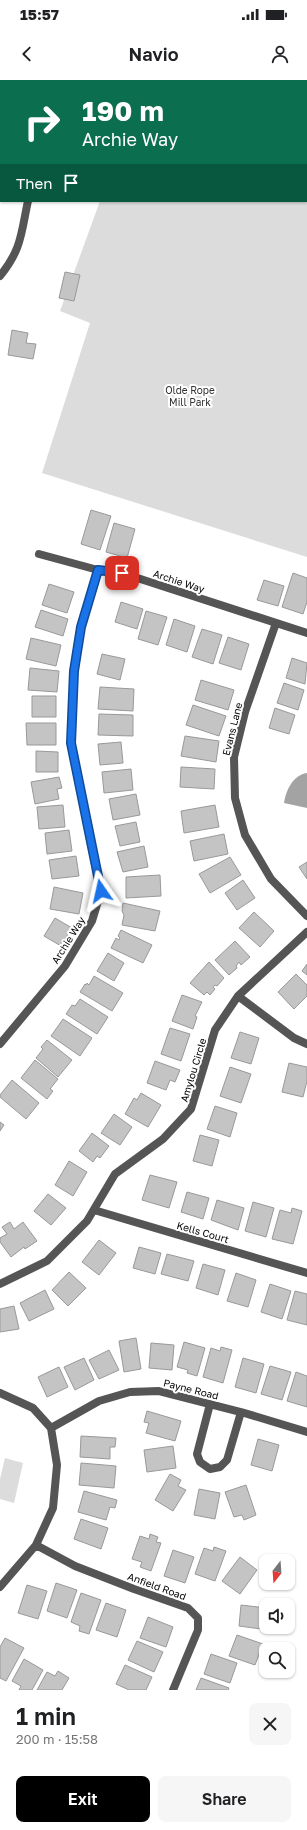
<!DOCTYPE html>
<html lang="en">
<head>
<meta charset="utf-8">
<style>
	:root { --surface:#fff; --page:#f6f6f6; --text:#202124; --muted:#757577; --accent:#000 }
	body { margin:0; font-family:"Golos Text",sans-serif; background:var(--page); color:var(--text); height:100vh; display:flex; flex-direction:column; font-size:15px; white-space:nowrap }
	* { box-sizing:border-box; margin:0 }
	p { font-size:13px; color:var(--muted) }
	.icon { flex:none; width:22px; height:22px; fill:none; stroke:currentColor; stroke-width:2; stroke-linecap:round; stroke-linejoin:round }
	.map { position:relative; height:1610px; overflow:hidden }
	.side { display:flex; flex-direction:column; background:var(--surface); flex:1 }
	.side>* { flex:none }
	.banner { position:absolute; left:0px; top:0px; width:307px; height:122px; box-shadow:0 1px 3px #0004; background:#0b6e4f; color:#fff; overflow:hidden }
	.needle { width:26px; rotate:197deg }
	.fabs { position:absolute; left:259px; top:1474px; display:grid; gap:8px }
	.fabs a { display:grid; place-items:center; width:36px; height:36px; border-radius:8px; background:var(--surface); box-shadow:0 1px 3px #0004; font-size:20px }
	.pin { position:absolute; display:grid; place-items:center; width:34px; height:34px; color:#fff; margin:-17px; border-radius:8px; box-shadow:0 2px 6px #0006 }
	.me { position:absolute; width:44px; margin:-22px; rotate:349deg; stroke-linejoin:round; filter:drop-shadow(0 0 3px #0008) }
	.turn { display:flex; align-items:center; gap:14px; height:84px; padding:0 16px; font-size:18px }
	.turn .icon { width:52px; height:52px; stroke-width:2.5 }
	.turn b { display:block; font-size:28px; line-height:34px }
	.then { display:flex; align-items:center; height:38px; padding:0 16px; background:#0003; gap:8px; font-size:15px }
	.round { display:grid; place-items:center; flex:none; width:42px; height:42px; border-radius:8px; background:var(--page) }
	.head { display:flex; align-items:center; justify-content:space-between; height:68px; padding:0 16px }
	h1 { font-size:24px; font-weight:600; line-height:30px }
	.cta { display:flex; gap:8px; margin-top:auto; padding:8px 16px }
	.cta a { flex:1; height:46px; border-radius:8px; background:var(--accent); color:#fff; font-size:16px; font-weight:600; line-height:46px; text-align:center }
	.cta a+a { background:var(--page); color:var(--text) }
	.status { display:flex; justify-content:space-between; align-items:center; height:28px; padding:0 20px; background:var(--surface); direction:ltr }
	.status svg { height:11px; fill:currentColor }
	header { display:flex; justify-content:space-between; align-items:center; height:52px; padding:0 16px; background:var(--surface); font-size:18px; font-weight:600 }
	.map>svg:first-child { display:block }
	.green { fill:#dcdcdc }
	.water { fill:#a3a3a3 }
	.building { fill:#c4c4c4; stroke:#999 }
	.lines { fill:none; stroke-linecap:round; stroke-linejoin:round }
	.street { stroke:#555; stroke-width:8 }
	.route-casing { stroke:#114b97; stroke-width:10 }
	.route { stroke:#1a73e8; stroke-width:7 }
	.labels { text-anchor:middle; stroke-width:4; stroke-linejoin:round; paint-order:stroke }
	.park-label { font-size:10px; fill:#333; stroke:#fff }
	.street-label { font-size:10px; fill:#000; stroke:#fff }
</style>
</head>
<body>
<div class="status"><b>15:57</b><svg viewBox="0 0 49 12"><path d="M0 12V9h3v3zM5 12V6h3v6zM10 12V3h3v9zM15 12V0h3v12zM26 1h20v11H26zM47 4h2v5h-2z"/></svg></div>
<header><svg class="icon" aria-label="back" viewBox="0 0 24 24"><path d="M15 5l-7 7 7 7"/></svg>Navio<svg class="icon" aria-label="person" viewBox="0 0 24 24"><circle cx="12" cy="8" r="4"/><path d="M4 21q1-7 8-7t8 7"/></svg></header>
<div class="map">
<svg width="307" height="1610" viewBox="0 0 307 1610">
	<rect width="100%" height="100%" fill="#fff"/>
	<path class="green" d="M143,0H307V477L42,393L90,243L60,231L100,121H306V1Z
		M5,1378L23,1383L14,1423L0,1419V1399Z"/>
	<path class="water" d="M307,693V728L284,723C286,710 293,695 307,693Z"/>
	<path class="building" d="M65,192L80,195L74,221L59,218Z
		M12,250L28,253L26,263L36,264L33,279L8,275Z
		M91,430L111,436L100,470L81,464Z
		M114,443L135,449L127,478L106,472Z
		M293,493L307,498V522L303,534L282,527Z
		M264,500L284,506L278,526L257,520Z
		M49,504L74,512L67,533L42,525Z
		M121,522L143,529L137,549L115,542Z
		M41,530L68,539L63,556L35,547Z
		M146,531L167,537L158,565L138,559Z
		M174,539L195,546L187,572L166,565Z
		M202,549L222,555L213,584L192,577Z
		M228,557L249,564L241,590L219,583Z
		M31,558L61,565L56,586L26,579Z
		M102,574L125,579L120,600L97,594Z
		M292,578L307,583L305,604L286,598Z
		M30,588L59,591L57,612L28,610Z
		M201,600L234,610L228,630L195,620Z
		M284,603L304,610L298,630L277,623Z
		M100,607L134,609L133,631L98,629Z
		M32,616H56V637H32Z
		M193,625L226,636L219,656L186,645Z
		M275,628L295,635L289,654L269,648Z
		M99,634L133,635V656L98,655Z
		M26,643H56V665H27Z
		M185,656L219,661L216,682L181,676Z
		M121,662L123,683L100,685L98,664Z
		M36,671L58,672V692H36Z
		M181,687L215,689L214,709L180,707Z
		M131,689L133,710L104,713L102,692Z
		M59,697L62,708L57,709L59,719L35,724L31,702Z
		M136,714L140,735L113,740L109,719Z
		M63,725L65,747L39,749L37,727Z
		M215,725L219,747L184,753L181,731Z
		M136,742L140,762L120,766L115,746Z
		M69,750L72,771L47,774L45,753Z
		M224,754L228,774L194,781L190,761Z
		M144,766L148,787L123,792L117,772Z
		M76,776L79,796L52,799L49,780Z
		M230,777L241,795L210,813L199,794Z
		M307,782V799L299,787Z
		M160,795L161,816L126,818V797Z
		M243,800L255,818L237,830L225,813Z
		M54,807L83,813L79,834L50,829Z
		M123,823L160,831L155,851L122,845L124,835L122,831Z
		M254,832L274,851L260,867L239,848Z
		M55,838L72,848L61,866L44,856Z
		M121,850L152,865L143,883L111,868L116,858L119,860L120,858L118,856Z
		M235,861L250,877L241,885L239,882L236,886L237,888L229,895L215,880Z
		M108,873L124,883L114,901L97,891Z
		M209,882L224,898L217,906L215,905L213,907L215,909L210,915L207,912L204,915L190,903Z
		M307,884V895L302,891Z
		M296,894L307,905V916L294,929L278,912Z
		M94,896L123,913L112,931L80,912L85,904L86,905L87,903L89,905Z
		M182,915L202,922L195,936L197,937L193,949L172,941Z
		M80,919L108,937L97,954L66,934L72,925L75,926Z
		M63,939L92,958L80,976L51,956Z
		M170,948L190,954L181,981L161,974Z
		M240,952L259,958L251,984L231,978Z
		M47,960L72,980L58,997L36,978L43,969L41,967Z
		M35,980L58,999L50,1009L53,1011L47,1019L21,998Z
		M155,981L180,990L175,1002L170,1000L166,1010L147,1003Z
		M289,983L307,987V1001L303,1017L282,1012Z
		M230,987L251,994L241,1023L220,1016Z
		M12,1000L39,1023L26,1039L0,1017V1015Z
		M141,1013L161,1025L148,1047L125,1034L134,1018L137,1020Z
		M215,1026L237,1033L230,1057L207,1049Z
		M114,1034L132,1047L120,1065L101,1053Z
		M0,1042L4,1045L0,1051Z
		M92,1053L109,1066L100,1078L97,1076L93,1082L79,1071Z
		M200,1055L219,1060L212,1086L193,1081Z
		M69,1081L87,1092L73,1116L55,1105Z
		M150,1095L177,1102L169,1128L142,1120Z
		M187,1112L209,1118L203,1139L181,1132Z
		M48,1114L66,1128L51,1145L34,1131Z
		M217,1120L244,1128L238,1150L211,1140Z
		M253,1122L274,1128L266,1157L245,1151Z
		M292,1128L302,1131L293,1164L272,1159L280,1130L291,1133Z
		M10,1142L14,1149L23,1142L37,1161L25,1169L24,1167L11,1177L0,1162V1158L7,1154L2,1147Z
		M99,1160L116,1173L99,1195L82,1182Z
		M139,1167L161,1173L155,1194L133,1188Z
		M167,1174L194,1181L188,1201L161,1194Z
		M203,1184L225,1190L218,1215L196,1208Z
		M69,1192L86,1208L68,1226L52,1210Z
		M236,1193L256,1200L248,1227L227,1221Z
		M270,1204L291,1211L282,1239L261,1232Z
		M45,1210L54,1229L29,1241L20,1223Z
		M295,1211L307,1214V1245L287,1240Z
		M14,1226L19,1249L0,1252V1229Z
		M136,1258L141,1289L124,1292L119,1261Z
		M184,1262L205,1268L197,1296L187,1293L188,1290L177,1287Z
		M151,1263L174,1265L172,1290L149,1288Z
		M221,1267L232,1270L223,1303L203,1297L211,1268L220,1271Z
		M109,1270L119,1290L99,1299L89,1280Z
		M84,1278L94,1300L75,1310L64,1287Z
		M243,1278L264,1284L256,1313L235,1307Z
		M270,1286L291,1292L282,1320L261,1314Z
		M59,1287L68,1307L47,1317L38,1297Z
		M296,1292L307,1296V1327L287,1321Z
		M147,1331L181,1341L175,1361L146,1353L149,1343L144,1342Z
		M81,1356L116,1358L115,1367H110V1379L80,1377Z
		M258,1359L279,1365L272,1391L251,1385Z
		M173,1366L176,1388L147,1392L144,1370Z
		M81,1383L116,1386L114,1408L79,1405Z
		M170,1394L181,1400L178,1406L186,1410L173,1431L155,1420Z
		M246,1405L256,1435L244,1440L242,1435L234,1437L225,1412Z
		M199,1409L220,1413L215,1439L194,1435Z
		M84,1411L117,1420L115,1428L110,1427L106,1440L78,1432Z
		M81,1439L108,1448L101,1469L74,1459Z
		M150,1454L158,1457L156,1462L161,1463L151,1491L140,1487L142,1482L132,1479L140,1456L149,1459Z
		M214,1467L226,1471L215,1501L195,1494L204,1468L213,1471Z
		M173,1470L194,1477L185,1503L164,1496Z
		M240,1477L257,1490L240,1514L222,1501Z
		M56,1503L77,1510L67,1538L47,1531Z
		M27,1505L47,1511L38,1539L18,1533Z
		M81,1513L101,1520L89,1554L79,1551L80,1546L71,1542Z
		M106,1523L126,1530L117,1557L96,1550Z
		M241,1525L266,1528V1547H269L268,1550L239,1546Z
		M148,1537L173,1547L166,1567L140,1558Z
		M237,1555L263,1564L255,1585L229,1576Z
		M5,1558L24,1568L6,1601L0,1598V1567Z
		M137,1561L163,1572L154,1592L128,1580Z
		M211,1574L237,1583L230,1603L204,1594Z
		M24,1579L43,1590L32,1610H19L21,1606L12,1601Z
		M125,1585L152,1597L146,1610H129L116,1604Z
		M58,1591L69,1598L62,1610H37L47,1592L55,1596Z
		M201,1598L229,1608L228,1610H196Z"/>
	<g class="lines">
		<path class="street" d="M0,196C22,169 21,153 28,121
			M39,474L98,490
			M276,543L245,632L234,677L235,718L245,755L271,799L307,836
			M238,916L294,958L307,964
			M0,964L65,886L92,841L101,811L71,663L74,591L81,547L98,490L122,493L307,553
			M94,1130L307,1193
			M0,1204L47,1181L87,1141L115,1094L163,1059L191,1029L215,950L238,916L307,852
			M0,1313L33,1328L51,1348
			M210,1324L197,1374L200,1382L210,1389L220,1387L227,1380L241,1332
			M51,1348L99,1321L130,1312L159,1311L241,1332L307,1352
			M36,1465L75,1486L134,1509L188,1528L198,1538V1550L173,1610
			M0,1507L36,1465L53,1428L57,1385L51,1348"/>
	</g>
	<g class="lines">
		<defs>
			<path id="route" d="M101,811L71,663L74,591L81,547L98,490L122,493"/>
		</defs>
		<use href="#route" class="route-casing"/>
		<use href="#route" class="route"/>
	</g>
	<g class="labels">
		<g class="park-label">
			<text x="190" y="314">Olde Rope<tspan x="190" dy="12">Mill Park</tspan></text>
		</g>
		<g class="street-label">
			<text transform="translate(179 501) rotate(18)" y="4">Archie Way</text>
			<text transform="translate(232 649) rotate(-76)" y="4">Evans Lane</text>
			<text transform="translate(68 860) rotate(-58)" y="4">Archie Way</text>
			<text transform="translate(193 990) rotate(-73)" y="4">Amylou Circle</text>
			<text transform="translate(203 1152) rotate(16)" y="4">Kells Court</text>
			<text transform="translate(191 1309) rotate(14)" y="4">Payne Road</text>
			<text transform="translate(157 1506) rotate(20)" y="4">Anfield Road</text>
		</g>
	</g>
</svg>
<div class="fabs">
<a><svg class="needle" viewBox="-14 -14 28 28"><path d="M0-13l5 13h-10z" fill="#e53935"/><path d="M0 13l5-13h-10z" fill="#757577"/></svg></a>
<a><svg class="icon" aria-label="sound" viewBox="0 0 24 24"><path d="M4 9h4l5-4v14l-5-4H4zM17 9q2 3 0 6"/></svg></a>
<a><svg class="icon" aria-label="search" viewBox="0 0 24 24"><circle cx="10" cy="10" r="6"/><path d="M15 15l6 6"/></svg></a>
</div>
<div class="pin" style="left:122px;top:493px;background:#d93025"><svg class="icon" aria-label="arrive" viewBox="0 0 24 24"><path d="M6 21V4h12l-3 4 3 4H6"/></svg></div>
<svg class="me" style="left:101px;top:811px" viewBox="-20 -20 40 40"><path d="M0-17L14 15 0 8-14 15z" fill="#1a73e8" stroke="#fff" stroke-width="4"/></svg>
<div class="banner">
<div class="turn"><svg class="icon" aria-label="right" viewBox="0 0 24 24"><path d="M7 20v-9h11M14 6l5 5-5 5"/></svg><div><b>190 m</b>Archie Way</div></div>
<div class="then">Then<svg class="icon" aria-label="arrive" viewBox="0 0 24 24"><path d="M6 21V4h12l-3 4 3 4H6"/></svg></div>
</div>
</div>
<section class="side">
<div class="head"><div><h1>1 min</h1><p>200 m · 15:58</p></div><a class="round"><svg class="icon" aria-label="close" viewBox="0 0 24 24"><path d="M6 6l12 12M18 6L6 18"/></svg></a></div>
<div class="cta"><a>Exit</a><a>Share</a></div>
</section>
</body>
</html>
